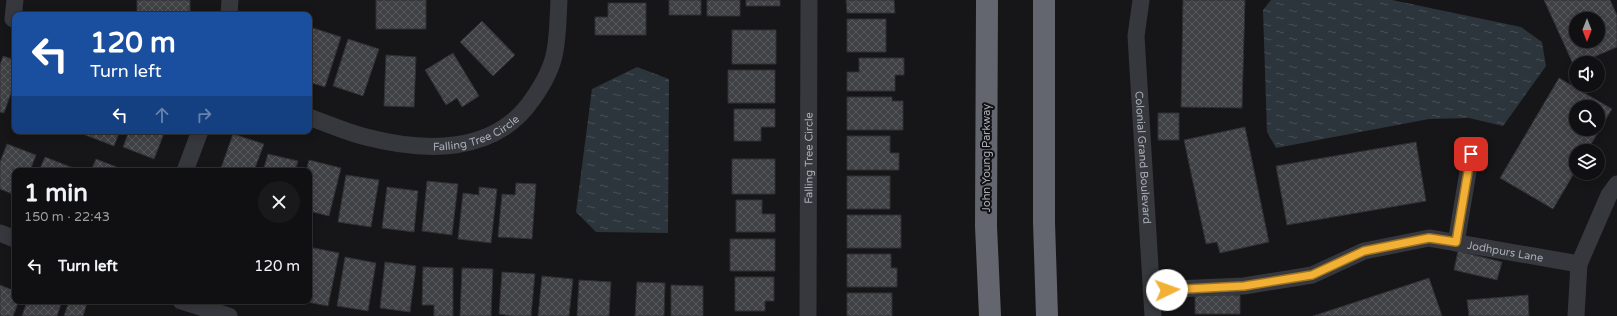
<!DOCTYPE html>
<html lang="en">
<head>
<meta charset="utf-8">
<style>
	:root { --surface:#101012; --page:#19191b; --text:#f1f3f6; --muted:#9c9d9f; --line:#303032 }
	body { margin:0; font-family:"Varela Round",sans-serif; background:var(--page); color:var(--text); height:100vh; display:flex; flex-direction:column; font-size:15px; white-space:nowrap }
	* { box-sizing:border-box; margin:0 }
	p { font-size:13px; color:var(--muted) }
	.icon { flex:none; width:22px; height:22px; fill:none; stroke:currentColor; stroke-width:2; stroke-linecap:round; stroke-linejoin:round }
	.map { position:relative; flex:1; overflow:hidden }
	.panel { position:absolute; left:12px; top:168px; width:300px; height:136px; display:flex; flex-direction:column; background:var(--surface); border-radius:8px; box-shadow:0 2px 10px #0003,0 0 0 1px var(--line) }
	.panel>* { flex:none }
	.banner { position:absolute; left:12px; top:12px; width:300px; height:122px; border-radius:8px; box-shadow:0 2px 10px #0003,0 0 0 1px var(--line); background:#1a4fa0; color:#fff; overflow:hidden }
	.needle { width:26px; rotate:180deg }
	.fabs { position:absolute; left:1569px; top:12px; display:grid; gap:8px }
	.fabs a { display:grid; place-items:center; width:36px; height:36px; border-radius:50%; background:var(--surface); box-shadow:0 2px 10px #0003,0 0 0 1px var(--line); font-size:20px }
	.pin { position:absolute; display:grid; place-items:center; width:34px; height:34px; color:#fff; margin:-17px; border-radius:8px; box-shadow:0 2px 6px #0006 }
	.me { position:absolute; width:44px; margin:-22px; rotate:87deg; stroke-linejoin:round; filter:drop-shadow(0 0 3px #0008) }
	.turn { display:flex; align-items:center; gap:14px; height:84px; padding:0 12px; font-size:18px }
	.turn .icon { width:52px; height:52px; stroke-width:2.5 }
	.turn b { display:block; font-size:28px; line-height:34px }
	.lanes { display:flex; align-items:center; height:38px; padding:0 12px; background:#0003; justify-content:center; gap:20px; direction:ltr }
	.lanes .off { opacity:.35 }
	.round { display:grid; place-items:center; flex:none; width:42px; height:42px; border-radius:21px; background:var(--page) }
	.overview { display:flex; align-items:center; justify-content:space-between; height:68px; padding:0 12px }
	h1 { font-size:24px; font-weight:800; line-height:30px }
	ul { padding:0; list-style:none }
	li { display:flex; align-items:center; gap:12px; height:60px; padding:0 12px }
	li div { flex:1 }
	li b { display:block; font-size:15px }
	li em { font-style:normal }
	.map>svg:first-child { display:block }
	.water { fill:url(#water-ripples) }
	.building { fill:url(#building-cross-hatch); stroke:#303034; fill-rule:evenodd }
	.lines { fill:none; stroke-linecap:round; stroke-linejoin:round }
	.minor { stroke:#37383d; stroke-width:17 }
	.highway { stroke:#63666e; stroke-width:22 }
	.route-casing { stroke:#9d7322; stroke-width:10 }
	.route { stroke:#f2b134; stroke-width:7 }
	.labels { text-anchor:middle; stroke-width:4; stroke-linejoin:round; paint-order:stroke }
	.street-label { font-size:11px; fill:#a8adb8; stroke:#111113 }
</style>
</head>
<body>
<div class="map">
<svg width="1617" height="316" viewBox="0 0 1617 316">
	<defs>
		<pattern id="water-ripples" width="26" height="14" patternUnits="userSpaceOnUse"><rect width="26" height="14" fill="#2c353c"/><path d="M2 4q2-2 4 0t4 0M15 11q2-2 4 0t4 0" fill="none" stroke="#485056"/></pattern>
		<pattern id="building-cross-hatch" width="8" height="8" patternUnits="userSpaceOnUse"><rect width="8" height="8" fill="#404145"/><path d="M0 0l8 8M0 8l8-8" fill="none" stroke="#595a5e"/></pattern>
	</defs>
	<rect width="100%" height="100%" fill="#161618"/>
	<path class="water" d="M1271,0H1392L1521,27L1542,42L1546,66L1503,126L1469,118L1429,119L1276,148L1267,132L1263,10Z
		M637,67L669,79L668,233L596,232L576,212L592,89Z"/>
	<path class="building" d="M137,0H190V15H137Z
		M376,0H426V29H376Z
		M669,0H701V15H669Z
		M707,0H740V16H707Z
		M746,0H780V6H746Z
		M846,0H894L895,13H847Z
		M1183,0H1245L1242,108L1181,107Z
		M1544,0H1610L1617,15V47L1580,63H1576L1574,66ZM1576,19H1598V41H1576Z
		M608,3H646V35H595V17H608Z
		M847,19H886V52H847Z
		M482,21L515,55L493,76L460,42Z
		M310,27L341,37L325,87L309,82L311,69H309V31Z
		M732,30H776V64H732Z
		M348,39L379,49L363,96L333,86Z
		M453,53L479,96L462,107L457,98L446,105L425,70Z
		M386,55L416,57L414,107L384,106Z
		M3,56L15,60V82L4,113L0,112V65Z
		M859,58H904V75H895V91H847V72H859Z
		M728,70H775V103H728Z
		M1559,78L1612,109L1587,151H1576V170L1553,209L1500,178ZM1576,107H1598V129H1576Z
		M847,97H892V101H903V130H847Z
		M734,109H775V127H761V141H734Z
		M1158,113H1179V140H1158Z
		M1245,127L1269,242L1220,253L1217,242L1206,244L1184,140Z
		M87,131H120L114,146L85,135Z
		M129,131H165L154,159L123,147Z
		M233,134L264,144L254,171H220Z
		M847,136H890V153H899V170H847Z
		M1416,142L1426,201L1287,225L1276,166Z
		M7,144L36,155L30,171H15V195L0,189V162Z
		M268,154L298,161L295,171H263Z
		M45,157L76,169L75,171H39Z
		M96,159L127,171H91Z
		M732,159H775V194H732Z
		M309,160L341,168L329,216L309,211V171H306Z
		M346,175L379,180L371,227L338,222Z
		M847,176H890V209H847Z
		M427,181L458,184L452,235L422,231Z
		M516,183L536,184L532,239L498,237L502,194L515,195Z
		M387,187L418,191L414,232L382,228Z
		M479,187L497,189L491,243L458,239L463,193L479,195Z
		M736,200H762V214H775V232H736Z
		M847,215H901V248H847Z
		M730,239H775V271H730Z
		M309,247L339,253L328,306L307,302L309,301Z
		M1458,251L1502,262L1497,280L1454,270Z
		M847,254H891V268H897V287H847Z
		M345,257L376,263L368,311L337,306Z
		M385,262L416,266L410,312L380,308Z
		M423,267L453,268V316H434V305H422Z
		M462,268L493,269L491,316H460Z
		M502,272L535,274L531,316H512L499,314Z
		M542,276L573,279L569,316H538Z
		M735,277H774V301H765V311H735Z
		M1429,278L1442,316H1313Z
		M579,280L611,282L609,316H577Z
		M637,282L665,283L664,316H635Z
		M0,285L15,291V301H19L13,316H0Z
		M671,285L703,286V316H671Z
		M847,293H892V316H847Z
		M1195,295H1240V314H1195Z
		M1528,295L1529,316H1469L1467,300Z
		M27,301H62L57,316H22Z
		M69,301H80L87,303L83,316H64Z"/>
	<g class="lines">
		<g class="minor">
			<path id="s1" d="M1141,0L1136,36L1153,316"/>
			<path d="M229,15L230,0"/>
			<path d="M13,19L15,0"/>
			<path id="s2" d="M309,117C328,124 346,132 366,137C424,152 494,155 532,100C542,86 552,69 555,51C558,35 558,17 559,0"/>
			<path d="M185,171L200,131"/>
			<path d="M0,233L15,239"/>
			<path d="M1456,243L1471,154"/>
			<path id="s3" d="M1151,290L1244,286L1312,275L1364,251L1429,238L1579,264"/>
			<path d="M181,301L229,316"/>
			<path id="s4" d="M808,316L809,0"/>
			<path d="M1576,316L1579,264L1609,195L1617,184"/>
		</g>
		<path class="highway" d="M987,0L986,226L990,316
			M1044,0V222L1047,316"/>
	</g>
	<g class="lines">
		<defs>
			<path id="route" d="M1167,290L1244,286L1312,275L1364,251L1429,238L1456,242L1471,154"/>
		</defs>
		<use href="#route" class="route-casing"/>
		<use href="#route" class="route"/>
	</g>
	<g class="labels">
		<g class="street-label">
			<text dy="4" stroke="none"><textPath href="#s2" startOffset="174">Falling Tree Circle</textPath></text>
			<text dy="4" stroke="none"><textPath href="#s4" startOffset="158">Falling Tree Circle</textPath></text>
			<text transform="translate(986 158) rotate(-90)" y="4">John Young Parkway</text>
			<text dy="4" stroke="none"><textPath href="#s1" startOffset="158">Colonial Grand Boulevard</textPath></text>
			<text dy="4" stroke="none"><textPath href="#s3" startOffset="363">Jodhpurs Lane</textPath></text>
		</g>
	</g>
</svg>
<div class="fabs">
<a><svg class="needle" viewBox="-14 -14 28 28"><path d="M0-13l5 13h-10z" fill="#e53935"/><path d="M0 13l5-13h-10z" fill="#9c9d9f"/></svg></a>
<a><svg class="icon" aria-label="sound" viewBox="0 0 24 24"><path d="M4 9h4l5-4v14l-5-4H4zM17 9q2 3 0 6"/></svg></a>
<a><svg class="icon" aria-label="search" viewBox="0 0 24 24"><circle cx="10" cy="10" r="6"/><path d="M15 15l6 6"/></svg></a>
<a><svg class="icon" aria-label="layers" viewBox="0 0 24 24"><path d="M12 4l9 5-9 5-9-5zM3 14l9 5 9-5"/></svg></a>
</div>
<div class="pin" style="left:1471px;top:154px;background:#d93025"><svg class="icon" aria-label="arrive" viewBox="0 0 24 24"><path d="M6 21V4h12l-3 4 3 4H6"/></svg></div>
<svg class="me" style="left:1167px;top:290px" viewBox="-20 -20 40 40"><circle r="19" fill="#fff"/><path d="M0-13L10 11 0 6-10 11z" fill="#f2b134"/></svg>
<div class="banner">
<div class="turn"><svg class="icon" aria-label="left" viewBox="0 0 24 24"><path d="M17 20v-9H6M10 6l-5 5 5 5"/></svg><div><b>120 m</b>Turn left</div></div>
<div class="lanes"><svg class="icon" aria-label="left" viewBox="0 0 24 24"><path d="M17 20v-9H6M10 6l-5 5 5 5"/></svg><svg class="icon off" aria-label="ahead" viewBox="0 0 24 24"><path d="M12 20V5M6 11l6-6 6 6"/></svg><svg class="icon off" aria-label="right" viewBox="0 0 24 24"><path d="M7 20v-9h11M14 6l5 5-5 5"/></svg></div>
</div>
<section class="panel">
<div class="overview"><div><h1>1 min</h1><p>150 m · 22:43</p></div><a class="round"><svg class="icon" aria-label="close" viewBox="0 0 24 24"><path d="M6 6l12 12M18 6L6 18"/></svg></a></div>
<ul>
<li><svg class="icon" aria-label="left" viewBox="0 0 24 24"><path d="M17 20v-9H6M10 6l-5 5 5 5"/></svg><div><b>Turn left</b></div><em>120 m</em></li>
</ul>
</section>
</div>
</body>
</html>
